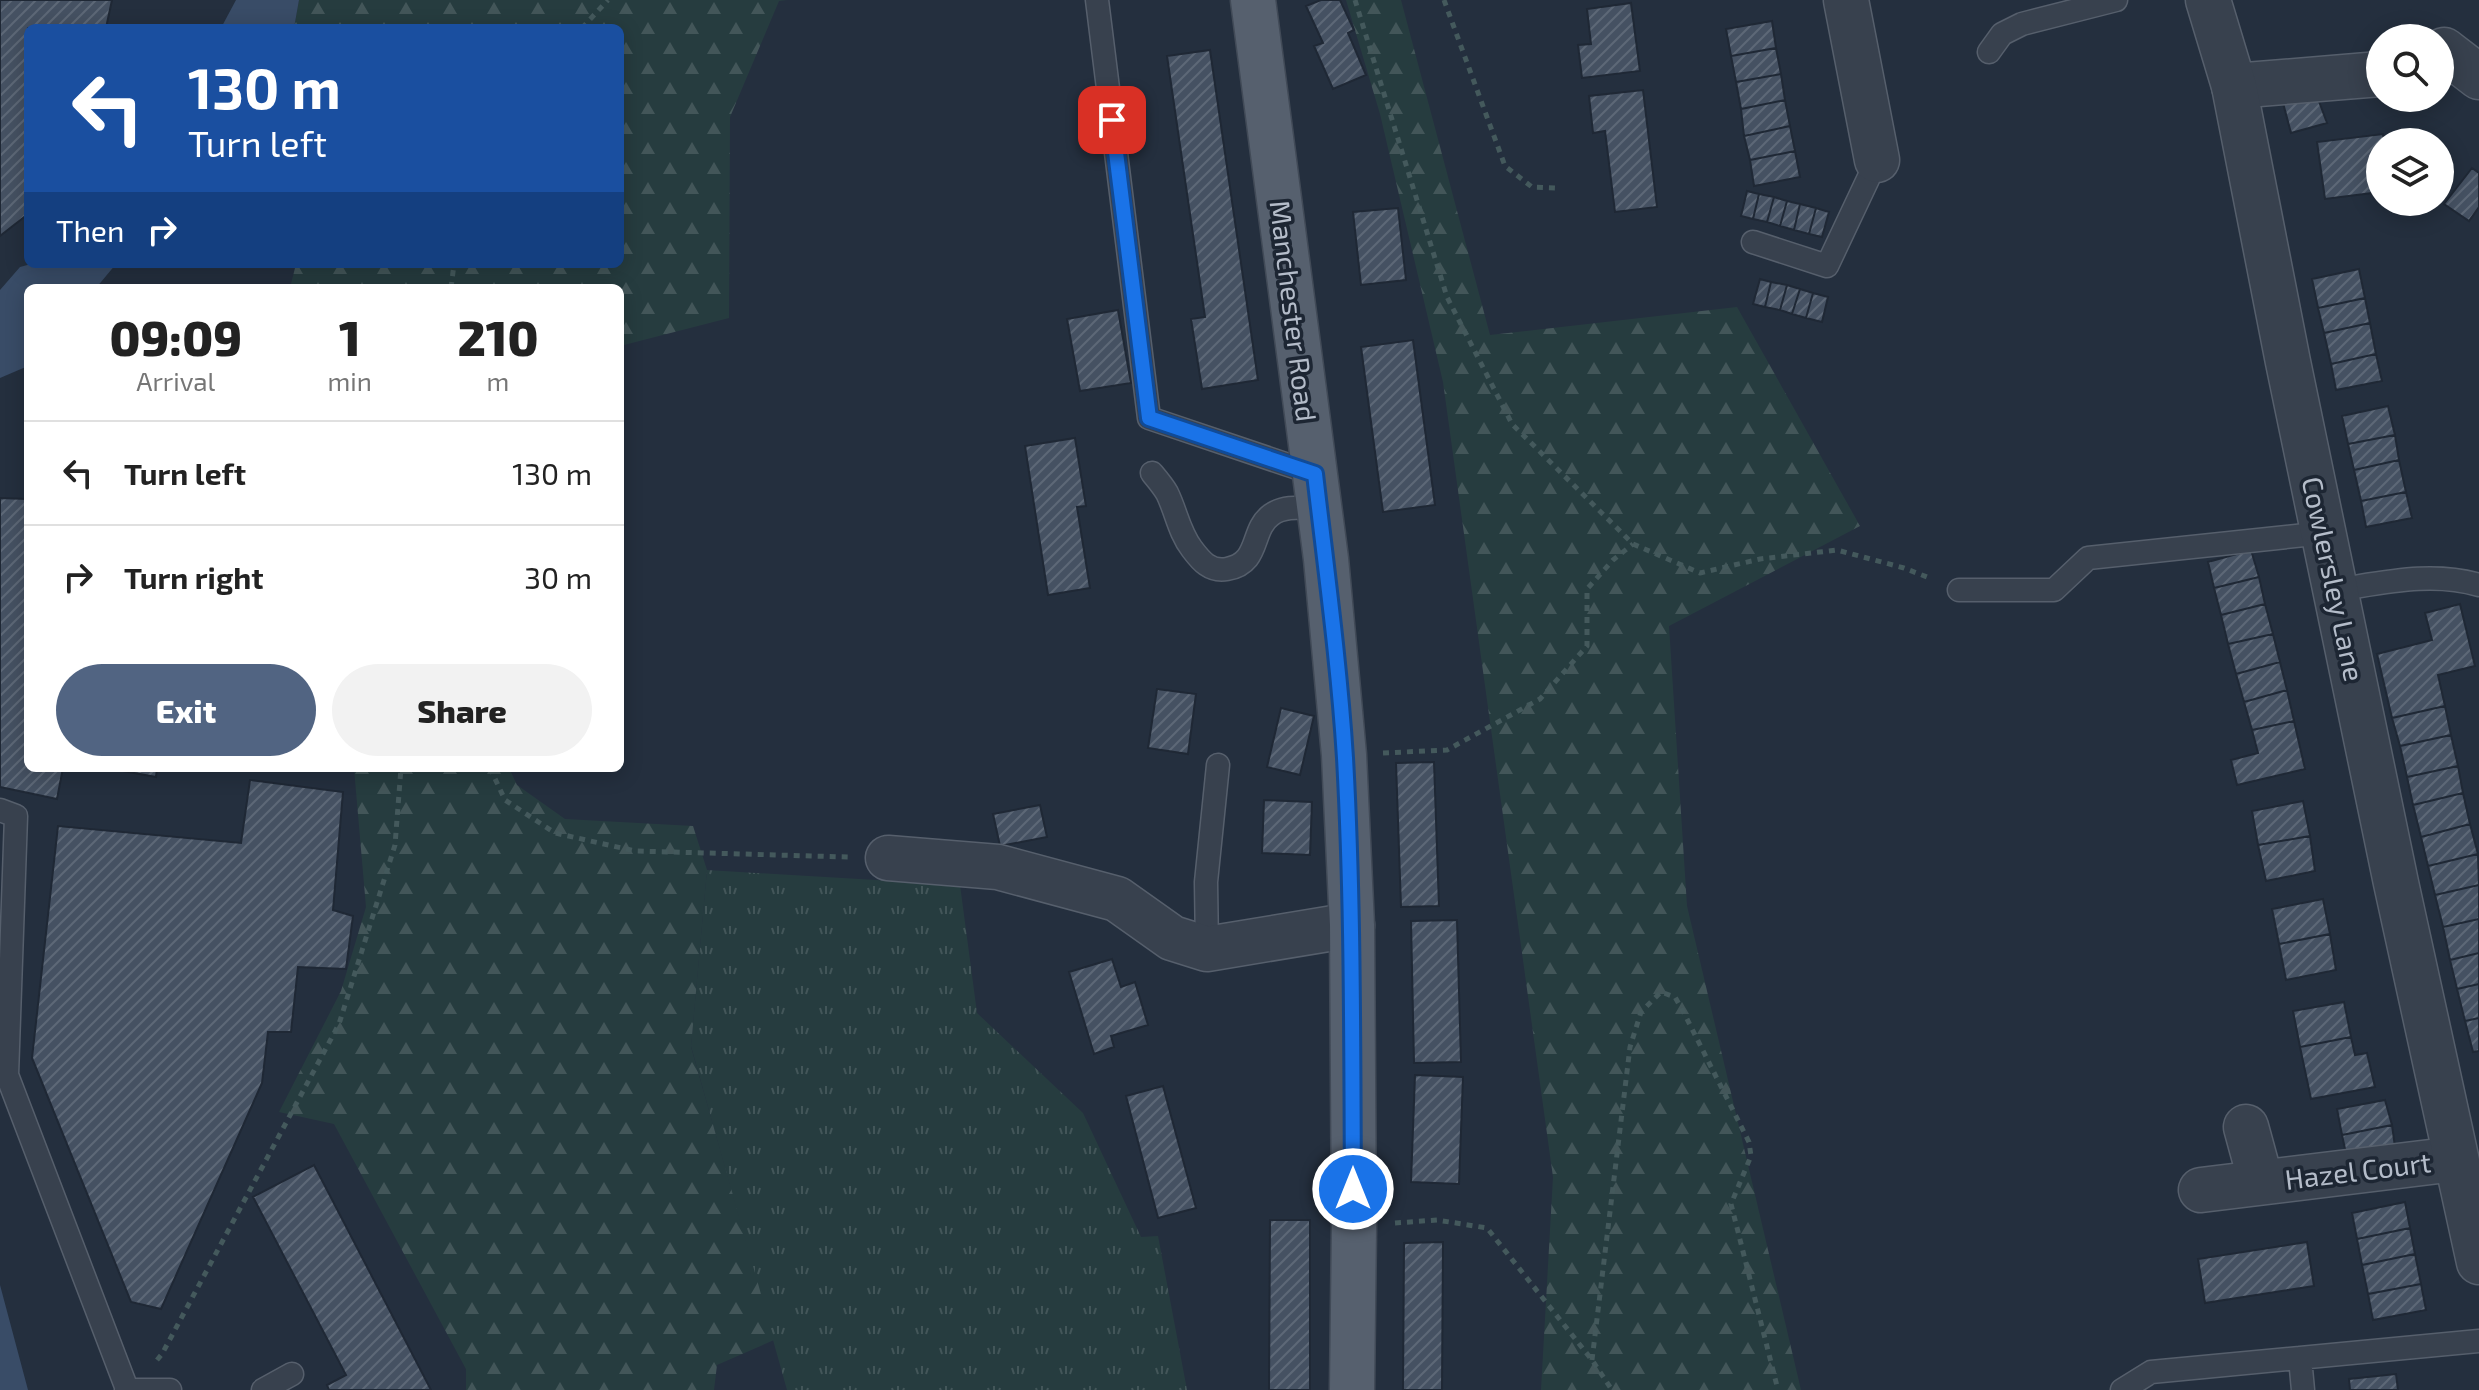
<!DOCTYPE html>
<html lang="en">
<head>
<meta charset="utf-8">
<style>
	:root { --surface:#fff; --page:#f2f2f2; --text:#222; --muted:#767676; --line:#e0e0e0; --accent:#516482 }
	body { margin:0; font-family:"Exo 2",sans-serif; background:var(--page); color:var(--text); height:100vh; display:flex; flex-direction:column; font-size:30px; white-space:nowrap }
	* { box-sizing:border-box; margin:0 }
	p { font-size:26px; color:var(--muted) }
	.icon { flex:none; width:44px; height:44px; fill:none; stroke:currentColor; stroke-width:2; stroke-linecap:round; stroke-linejoin:round }
	.map { position:relative; flex:1; overflow:hidden }
	.drawer { position:absolute; left:24px; top:284px; width:600px; height:488px; display:flex; flex-direction:column; background:var(--surface); border-radius:12px; box-shadow:0 4px 20px #0003 }
	.drawer>* { flex:none }
	.top-card { position:absolute; left:24px; top:24px; width:600px; height:244px; border-radius:12px; box-shadow:0 4px 20px #0003; background:#1a4fa0; color:#fff; overflow:hidden }
	.fabs { position:absolute; left:2366px; top:24px; display:grid; gap:16px }
	.fabs a { display:grid; place-items:center; width:88px; height:88px; border-radius:50%; background:var(--surface); box-shadow:0 4px 20px #0003; font-size:40px }
	.pin { position:absolute; display:grid; place-items:center; width:68px; height:68px; color:#fff; margin:-34px; border-radius:16px; box-shadow:0 4px 12px #0006 }
	.me { position:absolute; width:88px; margin:-44px; rotate:0deg; stroke-linejoin:round; filter:drop-shadow(0 0 6px #0008) }
	.turn { display:flex; align-items:center; gap:28px; height:168px; padding:0 32px; font-size:36px }
	.turn .icon { width:104px; height:104px; stroke-width:2.5 }
	.turn b { display:block; font-size:56px; line-height:68px }
	.then { display:flex; align-items:center; height:76px; padding:0 32px; background:#0003; gap:16px; font-size:30px }
	.eta { display:flex; justify-content:space-evenly; align-items:center; height:136px; text-align:center }
	.eta b { font-size:48px; font-weight:800; line-height:56px }
	.button { display:flex; gap:16px; margin-top:auto; padding:16px 32px }
	.button a { flex:1; height:92px; border-radius:48px; background:var(--accent); color:#fff; font-size:32px; font-weight:800; line-height:92px; text-align:center }
	.button a+a { background:var(--page); color:var(--text) }
	ul { padding:0; list-style:none }
	li { display:flex; align-items:center; gap:24px; height:104px; padding:0 32px; border-top:2px solid var(--line) }
	li div { flex:1 }
	li b { display:block; font-size:30px }
	li em { font-style:normal }
	.map>svg:first-child { display:block }
	.grass { fill:url(#grass-tufts) }
	.forest { fill:url(#forest-firs) }
	.water { fill:#394c67 }
	.building { fill:url(#building-hatch); stroke:#1f2835; stroke-width:2 }
	.lines { fill:none; stroke-linecap:round; stroke-linejoin:round }
	.service-casing { stroke:#565f6c; stroke-width:25 }
	.minor-casing { stroke:#565f6c; stroke-width:47 }
	.tertiary-casing { stroke:#565f6c; stroke-width:47 }
	.primary-casing { stroke:#414a57; stroke-width:47 }
	.path { stroke:#44595c; stroke-width:5; stroke-dasharray:6 6; stroke-linecap:butt }
	.service { stroke:#38414e; stroke-width:22 }
	.minor { stroke:#38414e; stroke-width:44 }
	.tertiary { stroke:#38414e; stroke-width:44 }
	.primary { stroke:#56606e; stroke-width:44 }
	.route-casing { stroke:#114b97; stroke-width:20 }
	.route { stroke:#1a73e8; stroke-width:14 }
	.labels { text-anchor:middle; stroke-width:7; stroke-linejoin:round; paint-order:stroke }
	.street-label { font-size:28px; fill:#b4bcc9; stroke:#1d2633 }
</style>
</head>
<body>
<div class="map">
<svg width="2479" height="1390" viewBox="0 0 2479 1390">
	<defs>
		<pattern id="grass-tufts" width="24" height="20" patternUnits="userSpaceOnUse" patternTransform="scale(2)"><rect width="24" height="20" fill="#263c3f"/><path d="M3 7l-1-3M5 7V3M7 7l1-3M15 17l-1-3M17 17v-4M19 17l1-3" fill="none" stroke="#435659"/></pattern>
		<pattern id="forest-firs" width="22" height="20" patternUnits="userSpaceOnUse" patternTransform="scale(2)"><rect width="22" height="20" fill="#263c3f"/><path d="M5 1l3.5 6h-7zM16 11l3.5 6h-7z" fill="#435659"/></pattern>
		<pattern id="building-hatch" width="6" height="6" patternUnits="userSpaceOnUse" patternTransform="scale(2)"><rect width="6" height="6" fill="#455162"/><path d="M-1 1l2-2M0 6l6-6M5 7l2-2" fill="none" stroke="#5d6877"/></pattern>
	</defs>
	<rect width="100%" height="100%" fill="#242f3e"/>
	<path class="grass" d="M707,870L960,885L977,1013L1083,1113L1141,1237L1158,1236L1187,1390H787L691,1046Z"/>
	<path class="forest" d="M299,0H787L779,1L730,117L729,318L620,346V288H290L296,264H620V28H294Z
		M1346,0H1401L1490,335L1737,307L1860,526L1669,626L1687,906L1801,1390H1541L1553,1177L1443,382L1380,114Z
		M354,768H509L517,785L565,819L693,826L707,870L691,1047L774,1340L717,1365L714,1390H466V1369L334,1124L279,1112L341,991L366,907Z"/>
	<path class="water" d="M236,0H299L294,28H221Z
		M31,264H116L96,288H28V366L0,378V290L20,267Z
		M0,1285L28,1390H0Z"/>
	<path class="building" d="M0,0H112L106,28H28V214L0,236Z
		M1321,0H1340L1354,30L1348,33L1366,75L1333,89L1314,46L1323,43L1306,6Z
		M1631,3L1640,71L1582,78L1578,45L1591,44L1587,9Z
		M1772,21L1776,48L1731,56L1726,29Z
		M1776,48L1781,74L1736,82L1731,56Z
		M1210,50L1258,380L1202,389L1191,319L1205,317L1167,56Z
		M1781,74L1785,100L1741,109L1736,82Z
		M1643,90L1657,207L1615,212L1605,131L1593,133L1589,96Z
		M2317,96L2327,123L2291,133L2283,103Z
		M1785,100L1790,126L1744,136L1741,109Z
		M1790,126L1795,151L1750,160L1744,136Z
		M2383,134L2384,142H2380V192L2325,199L2317,142Z
		M1795,151L1800,177L1754,186L1750,160Z
		M2472,168L2479,173V207L2469,221L2444,204Z
		M1747,191L1759,194L1753,219L1741,216Z
		M1759,194L1774,197L1767,222L1753,219Z
		M1774,197L1787,201L1780,226L1767,222Z
		M1787,201L1800,204L1794,230L1780,226Z
		M1800,204L1816,208L1809,234L1794,230Z
		M1398,208L1406,280L1361,285L1353,212Z
		M1816,208L1829,212L1822,237L1809,234Z
		M2359,269L2365,298L2318,308L2312,279Z
		M1760,279L1771,282L1765,307L1753,304Z
		M1771,282L1787,285L1780,310L1765,307Z
		M1787,285L1800,289L1792,314L1780,310Z
		M1800,289L1813,293L1806,318L1792,314Z
		M1813,293L1828,297L1822,322L1806,318Z
		M2365,298L2370,323L2324,333L2318,308Z
		M1118,310L1131,383L1080,391L1067,319Z
		M2370,323L2376,354L2331,364L2324,333Z
		M1413,340L1435,505L1383,512L1361,347Z
		M2376,354L2382,381L2336,390L2331,364Z
		M2388,406L2395,435L2348,444L2342,416Z
		M2395,435L2399,460L2354,470L2348,444Z
		M1075,438L1086,506L1077,507L1090,588L1048,595L1025,446Z
		M2399,460L2406,492L2361,501L2354,470Z
		M2406,492L2412,518L2366,527L2361,501Z
		M0,498L28,499V768H63L57,799L0,787Z
		M2251,550L2259,577L2214,588L2208,562Z
		M2259,577L2265,604L2221,615L2214,588Z
		M2265,604L2273,634L2228,644L2221,615Z
		M2460,604L2475,666L2438,675L2445,706L2392,718L2377,654L2432,640L2425,613Z
		M2273,634L2280,662L2236,674L2228,644Z
		M2280,662L2287,690L2244,702L2236,674Z
		M1157,689L1196,694L1188,754L1148,748Z
		M2287,690L2294,721L2252,730L2244,702Z
		M2445,706L2451,735L2400,746L2392,718Z
		M1281,708L1314,716L1300,775L1267,767Z
		M2294,721L2305,769L2237,785L2231,760L2258,753L2252,730Z
		M2451,735L2458,766L2407,777L2400,746Z
		M1434,762L1439,906L1401,907L1396,763Z
		M2458,766L2463,793L2413,805L2407,777Z
		M107,768H157L156,777Z
		M250,780L343,792L333,910L353,916L346,969L298,967L291,1032H268L262,1083L161,1309L131,1302L32,1058L58,826L241,843Z
		M2463,793L2470,824L2421,837L2413,805Z
		M1264,800L1312,802L1310,855L1262,853Z
		M2303,801L2310,836L2258,845L2252,811Z
		M1040,805L1047,837L1000,846L993,814Z
		M2470,824L2478,854L2428,866L2421,837Z
		M2310,836L2315,871L2266,881L2258,845Z
		M2478,854L2479,885L2435,895L2428,866Z
		M2479,885V919L2443,927L2435,895Z
		M2323,899L2330,934L2279,944L2272,909Z
		M2479,919V953L2450,960L2443,927Z
		M1457,920L1461,1062L1414,1063L1411,921Z
		M2330,934L2336,970L2286,980L2279,944Z
		M2479,953V984L2457,989L2450,960Z
		M1112,959L1121,987L1135,982L1148,1025L1111,1036L1114,1047L1094,1054L1069,972Z
		M2479,984V1018L2465,1021L2457,989Z
		M2344,1002L2351,1037L2300,1047L2293,1011Z
		M2479,1018V1051L2473,1052L2465,1021Z
		M2351,1037L2355,1055L2367,1053L2375,1087L2311,1099L2300,1047Z
		M1415,1075L1463,1077L1459,1184L1411,1182Z
		M1163,1086L1196,1208L1158,1218L1126,1096Z
		M2385,1100L2392,1125L2342,1135L2337,1109Z
		M2392,1125L2396,1154L2348,1163L2342,1135Z
		M314,1165L431,1390H329L327,1385L346,1375L253,1197Z
		M2405,1202L2410,1228L2357,1239L2352,1213Z
		M1270,1220H1310V1390H1269Z
		M2410,1228L2415,1254L2362,1265L2357,1239Z
		M1443,1242L1442,1390H1403L1404,1243Z
		M2307,1242L2314,1286L2205,1303L2198,1259Z
		M2415,1254L2421,1284L2368,1294L2362,1265Z
		M2421,1284L2426,1310L2373,1320L2368,1294Z
		M2396,1374L2398,1390H2350L2349,1379Z"/>
	<g class="lines">
		<defs>
			<path id="service" d="M1097,0L1149,418L1315,474
				M1989,52L2002,34L2022,24L2116,0
				M1753,242L1827,266L1877,160
				M1152,473C1157,479 1163,486 1167,493C1176,511 1179,532 1192,549C1201,561 1210,572 1227,569C1261,563 1250,530 1271,515C1284,505 1304,508 1319,508
				M1959,590H2054L2088,558L2324,533
				M2335,590C2383,583 2431,571 2479,585
				M0,810L16,816L7,1075L127,1389
				M1207,949L1206,882L1218,765
				M2300,1358L2303,1390
				M126,1390H170
				M263,1390L292,1374
				M2122,1390L2151,1372L2479,1341"/>
			<path id="minor" d="M1846,0L1877,160
				M2444,50L2479,77
				M2234,86L2380,74
				M888,858L998,867L1117,899L1172,938L1207,949L1352,925
				M2246,1127L2261,1182
				M2201,1190L2455,1159"/>
			<path id="tertiary" d="M2208,0L2234,86L2288,362L2396,883L2479,1262"/>
			<path id="primary" d="M1253,0L1326,559L1344,755L1352,925L1354,1227L1352,1390"/>
		</defs>
		<use href="#service" class="service-casing"/>
		<use href="#minor" class="minor-casing"/>
		<use href="#tertiary" class="tertiary-casing"/>
		<use href="#primary" class="primary-casing"/>
		<path class="path" d="M1355,0L1447,297L1512,424L1633,544L1700,573L1760,559L1837,550L1904,568L1932,579
			M1444,0L1505,166L1532,187L1558,188
			M582,28L608,0
			M451,288L454,264
			M1383,753L1447,750L1540,699L1587,646V589L1613,560L1633,544
			M490,768L505,800L555,833L635,851L848,857
			M1395,1223L1437,1220L1487,1228L1592,1360L1612,1390
			M157,1360L162,1354L339,1024L395,845L401,768
			M1592,1360L1630,1047L1641,1012L1661,992L1675,997L1684,1013L1749,1142L1751,1156L1731,1204L1778,1390"/>
		<use href="#service" class="service"/>
		<use href="#minor" class="minor"/>
		<use href="#tertiary" class="tertiary"/>
		<use href="#primary" class="primary"/>
	</g>
	<g class="lines">
		<defs>
			<path id="route" d="M1112,120L1149,418L1315,474C1326,569 1339,663 1345,758C1353,902 1352,1045 1353,1189"/>
		</defs>
		<use href="#route" class="route-casing"/>
		<use href="#route" class="route"/>
	</g>
	<g class="labels">
		<g class="street-label">
			<text transform="translate(1293 311) rotate(83)" y="10">Manchester Road</text>
			<text transform="translate(2333 579) rotate(78)" y="10">Cowlersley Lane</text>
			<text transform="translate(2358 1171) rotate(-7)" y="10">Hazel Court</text>
		</g>
	</g>
</svg>
<div class="fabs">
<a><svg class="icon" aria-label="search" viewBox="0 0 24 24"><circle cx="10" cy="10" r="6"/><path d="M15 15l6 6"/></svg></a>
<a><svg class="icon" aria-label="layers" viewBox="0 0 24 24"><path d="M12 4l9 5-9 5-9-5zM3 14l9 5 9-5"/></svg></a>
</div>
<div class="pin" style="left:1112px;top:120px;background:#d93025"><svg class="icon" aria-label="arrive" viewBox="0 0 24 24"><path d="M6 21V4h12l-3 4 3 4H6"/></svg></div>
<svg class="me" style="left:1353px;top:1189px" viewBox="-20 -20 40 40"><circle r="17" fill="#1a73e8" stroke="#fff" stroke-width="3"/><path d="M0-11L8 9 0 5-8 9z" fill="#fff"/></svg>
<div class="top-card">
<div class="turn"><svg class="icon" aria-label="left" viewBox="0 0 24 24"><path d="M17 20v-9H6M10 6l-5 5 5 5"/></svg><div><b>130 m</b>Turn left</div></div>
<div class="then">Then<svg class="icon" aria-label="right" viewBox="0 0 24 24"><path d="M7 20v-9h11M14 6l5 5-5 5"/></svg></div>
</div>
<section class="drawer">
<div class="eta">
<div><b>09:09</b><p>Arrival</p></div>
<div><b>1</b><p>min</p></div>
<div><b>210</b><p>m</p></div>
</div>
<ul>
<li><svg class="icon" aria-label="left" viewBox="0 0 24 24"><path d="M17 20v-9H6M10 6l-5 5 5 5"/></svg><div><b>Turn left</b></div><em>130 m</em></li>
<li><svg class="icon" aria-label="right" viewBox="0 0 24 24"><path d="M7 20v-9h11M14 6l5 5-5 5"/></svg><div><b>Turn right</b></div><em>30 m</em></li>
</ul>
<div class="button"><a>Exit</a><a>Share</a></div>
</section>
</div>
</body>
</html>
